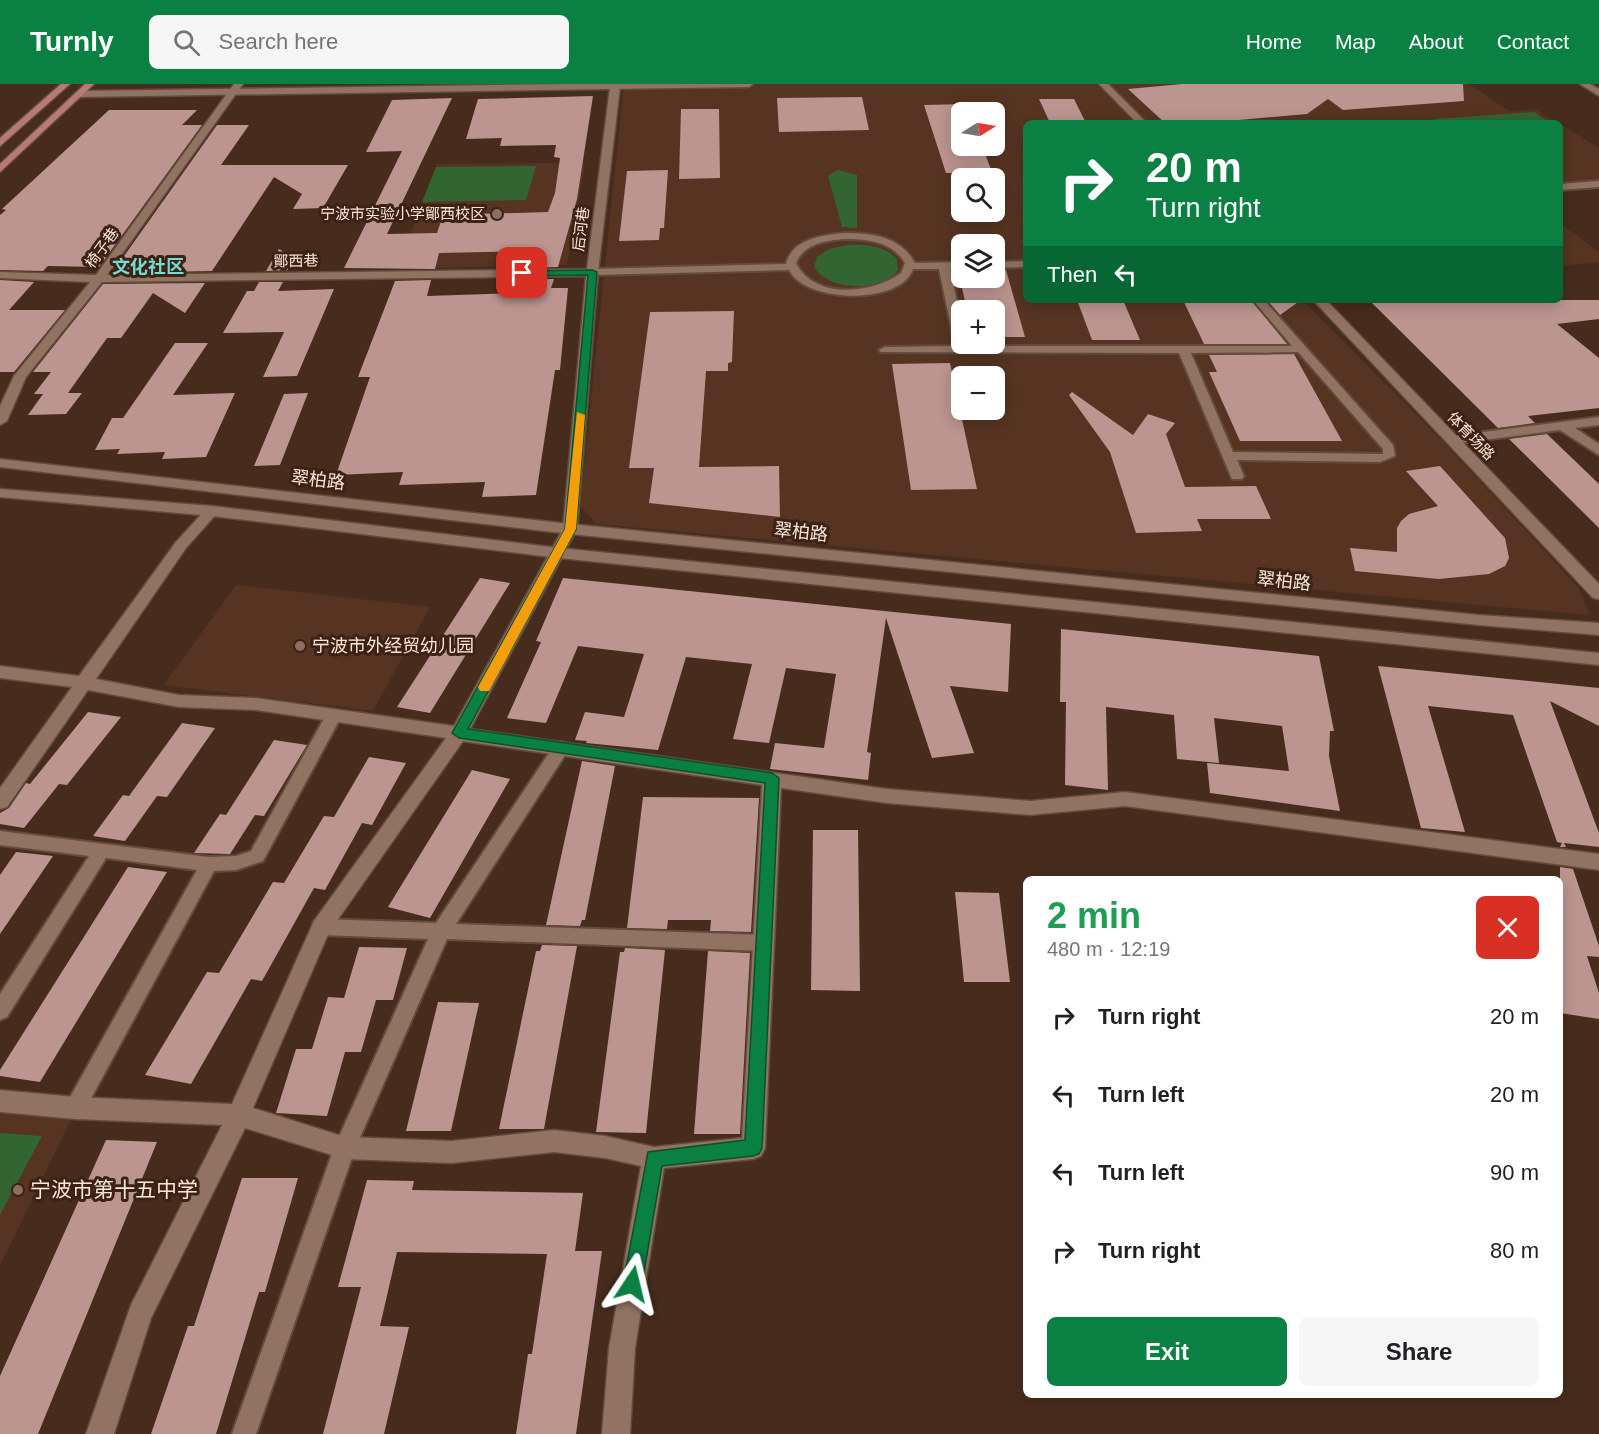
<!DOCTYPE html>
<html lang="en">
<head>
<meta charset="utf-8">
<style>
	:root { --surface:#fff; --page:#f6f6f6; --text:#202124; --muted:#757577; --accent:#0b8043 }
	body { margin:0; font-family:Arial,"Noto Sans SC",sans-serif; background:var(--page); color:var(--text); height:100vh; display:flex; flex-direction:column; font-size:22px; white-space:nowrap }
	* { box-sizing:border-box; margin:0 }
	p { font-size:20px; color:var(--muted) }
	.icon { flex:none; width:33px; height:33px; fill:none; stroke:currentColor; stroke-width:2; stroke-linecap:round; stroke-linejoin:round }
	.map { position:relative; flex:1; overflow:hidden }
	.panel { position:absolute; left:1023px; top:792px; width:540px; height:522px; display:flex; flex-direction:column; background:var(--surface); border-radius:9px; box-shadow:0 3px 15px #0003 }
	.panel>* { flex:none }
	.top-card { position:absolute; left:1023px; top:36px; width:540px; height:183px; border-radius:9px; box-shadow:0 3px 15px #0003; background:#0b8043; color:#fff; overflow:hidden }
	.needle { width:39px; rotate:79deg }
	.buttons { position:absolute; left:951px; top:18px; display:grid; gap:12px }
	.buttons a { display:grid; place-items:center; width:54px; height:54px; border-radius:9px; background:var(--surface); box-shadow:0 3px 15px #0003; font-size:30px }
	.pin { position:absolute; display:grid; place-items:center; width:51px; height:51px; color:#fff; margin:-26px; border-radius:12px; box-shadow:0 3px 9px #0006 }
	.me { position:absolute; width:66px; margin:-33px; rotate:10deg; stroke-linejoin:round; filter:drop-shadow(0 0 4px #0008) }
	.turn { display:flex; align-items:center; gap:21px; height:126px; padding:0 24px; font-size:27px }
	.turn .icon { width:78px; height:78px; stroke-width:2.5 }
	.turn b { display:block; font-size:42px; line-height:51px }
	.then { display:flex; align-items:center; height:57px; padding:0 24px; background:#0003; gap:12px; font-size:22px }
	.round { display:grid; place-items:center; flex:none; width:63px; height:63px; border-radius:9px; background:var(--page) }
	.overview { display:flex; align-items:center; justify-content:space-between; height:102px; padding:0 24px }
	h1 { font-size:36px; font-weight:600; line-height:45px; color:#1e9e55 }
	.cta { display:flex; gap:12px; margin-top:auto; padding:12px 24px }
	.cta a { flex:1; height:69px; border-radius:9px; background:var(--accent); color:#fff; font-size:24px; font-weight:600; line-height:69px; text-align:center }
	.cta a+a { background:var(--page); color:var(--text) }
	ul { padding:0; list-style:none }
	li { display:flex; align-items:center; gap:18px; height:78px; padding:0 24px }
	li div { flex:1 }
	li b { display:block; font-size:22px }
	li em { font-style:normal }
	header { display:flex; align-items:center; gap:36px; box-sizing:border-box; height:84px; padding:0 30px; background:var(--accent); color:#fff }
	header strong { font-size:28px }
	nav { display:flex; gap:33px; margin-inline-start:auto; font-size:21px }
	.search { width:420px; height:54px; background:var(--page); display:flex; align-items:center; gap:15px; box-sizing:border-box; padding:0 21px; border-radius:9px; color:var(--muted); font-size:22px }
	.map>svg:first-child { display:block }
	.built { fill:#563421; fill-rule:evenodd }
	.green { fill:#336533 }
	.building { fill:#bc9590 }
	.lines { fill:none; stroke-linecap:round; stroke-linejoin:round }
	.lane-casing { stroke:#624a3d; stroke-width:4 }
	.street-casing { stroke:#624a3d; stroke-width:3 }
	.secondary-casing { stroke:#624a3d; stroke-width:3 }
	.primary-casing { stroke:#624a3d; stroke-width:3 }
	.lane { fill:#927261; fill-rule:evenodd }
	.street { fill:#927261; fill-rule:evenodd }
	.secondary { fill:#927261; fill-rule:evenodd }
	.primary { fill:#b87a76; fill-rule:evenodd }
	.route { fill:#0b8043; stroke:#07532c; stroke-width:1.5 }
	.slow { fill:#f59e0b }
	.education-dot { fill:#8d6e63; stroke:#3d2213; stroke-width:2 }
	.labels { text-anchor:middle; stroke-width:6; stroke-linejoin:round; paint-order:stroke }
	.far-poi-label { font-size:15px; fill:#f7e5db; stroke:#3d2213; text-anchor:end }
	.far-street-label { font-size:15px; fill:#f7e5db; stroke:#3d2213 }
	.far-quarter-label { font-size:18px; font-weight:bold; fill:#72ddd4; stroke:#3d2213 }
	.street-label { font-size:18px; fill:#f7e5db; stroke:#3d2213 }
	.poi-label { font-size:18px; fill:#f7e5db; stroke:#3d2213; text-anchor:start }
	.near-poi-label { font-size:21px; fill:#f7e5db; stroke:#3d2213; text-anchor:start }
</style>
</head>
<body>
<header>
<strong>Turnly</strong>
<div class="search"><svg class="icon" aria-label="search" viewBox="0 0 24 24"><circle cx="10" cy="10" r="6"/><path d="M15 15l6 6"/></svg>Search here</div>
<nav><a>Home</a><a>Map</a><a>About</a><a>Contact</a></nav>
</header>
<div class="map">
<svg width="1599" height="1350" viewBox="0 0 1599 1350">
	<rect width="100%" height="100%" fill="#472c1d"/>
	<path class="built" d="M624,0H1469L1509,27L1536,25L1558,39H1026V216H1303L1444,359L1578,503L1590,531L596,440L580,421ZM962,28H994V62H962ZM962,94H994V128H962ZM962,160H994V194H962ZM962,226H994V260H962ZM962,292H994V326H962Z
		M1560,40L1599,64V103L1560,106Z
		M585,79L567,181L397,185L437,80Z
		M1560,139L1599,168V178L1560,182Z
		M236,501L430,523L373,627L164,601Z
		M0,1028L73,1031L0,1182Z"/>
	<path class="green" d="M1534,28L1551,39H1439L1434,35Z
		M536,82L526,116L422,118L436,83Z
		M838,86L857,91V144L842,143L828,92Z
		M847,161C865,160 884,161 897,175L898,186C882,208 829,208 814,183L817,173L829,165Z
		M0,1049L42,1052L0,1131Z"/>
	<path class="building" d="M1182,0H1463L1464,17L1343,26L1328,15L1307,30L1206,39H1165L1128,5Z
		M593,12L577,115L558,183L524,184L527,167L439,169L435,185L344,184L402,67L366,68L392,16L452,14L387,150L437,149L443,131L548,128L555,109L560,74L554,73L556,61L500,62L502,54L466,55L478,15Z
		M862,13L869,46L779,48L777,14Z
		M1039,15H1074L1086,39H1050Z
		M966,20L969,28H962V62H982L992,88L946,89L924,21Z
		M681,25H719L720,94L679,95Z
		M109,26H197L182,41H202L99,183L48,182L43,187L0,186V131L6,126L2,125Z
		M217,41H249L221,81H348L323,124L293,125L302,110L274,93L212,187L112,189Z
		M668,86L664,144H660L659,156L619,157L627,87Z
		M279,165L296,175L289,186L266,187Z
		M994,186H1006L1025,253H997L994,226H967L962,204H994Z
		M522,195H554L551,204H568L560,286H555L536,411L482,413L485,398L399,401L403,388L336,391L370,293H358L395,197L431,196L427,212L520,209Z
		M0,196L34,198L9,226H65L14,288H0Z
		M259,198H283L278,207L334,205L297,292L263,293L284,248L223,249L247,207H254Z
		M205,199L185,229L153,209L121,254H107L68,309H82L66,330L28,331L43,310H34L51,288H33L103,200Z
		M1077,216H1123L1140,256H1092Z
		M1183,216H1251L1287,260H1204Z
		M1267,216H1301L1280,231Z
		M1369,216H1599V235L1557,240L1599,274V324L1528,332L1535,339L1498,344Z
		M734,227L732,278L728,279V287H706L699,383L779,382L780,433L649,419L654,384H629L650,228Z
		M175,259H208L173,311L235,309L206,373L162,375L165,368L117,370L120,365L95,366L112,334H123Z
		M1294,270L1342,357H1240L1209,288H1217L1209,271Z
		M950,279L977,405L911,406L892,280Z
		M1072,308L1133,351L1148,330L1175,339L1166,350L1185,403L1256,402L1271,435H1197L1202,447L1136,449L1110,368L1069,311Z
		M308,309L280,381L254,382L284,310Z
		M1547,350L1599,400V444L1509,355Z
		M1440,382L1505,454L1509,474L1505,482L1489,490L1439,495L1355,487L1350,464L1397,468V444L1401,437L1409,430L1438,422L1406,387Z
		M480,494L510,499L430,629L397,623Z
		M563,494L1011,540L1008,608L950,602L974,669L932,674L886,534L867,668L871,669L868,696L770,685L775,659L824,664L836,590L786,584L769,659L733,655L752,580L686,573L658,666L586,659L587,657L575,656L585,628L624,633L644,570L578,562L546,639L507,634L541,558L536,557Z
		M1061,545L1319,572L1334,647H1330L1329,672L1340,727L1210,709L1207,679L1289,687L1282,642L1214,634L1219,679L1177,675L1174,631L1106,623L1108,706L1065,701L1066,618H1060Z
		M1378,582L1599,604V642L1550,617L1599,749V763L1564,759L1566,763H1560L1562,759L1557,758L1513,631L1428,622L1465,748L1421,744Z
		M88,628L121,633L67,701L59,700L24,744L0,740V729L9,724L26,699L30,700Z
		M182,639L215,644L167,713L157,712L125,757L93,752L123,711L129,712Z
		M274,656L307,661L264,732L255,731L230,770L194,769L220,730L226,731Z
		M369,673L406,679L372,741L362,739L325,806L314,804L262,897L251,895L191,1000L145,991L207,888L219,889L273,798L284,799L324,732L334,733Z
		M582,677L615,682L585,836H582L580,842L546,841Z
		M472,686L510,695L430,834L388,823Z
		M643,713L759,714L751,848L710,847L711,836H668L667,845L627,844Z
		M813,746H858L860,907L811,906Z
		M16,768L53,772L0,850V791Z
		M128,783L167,788L40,998L0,992V986Z
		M1560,783L1573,785L1599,862V873L1587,872L1599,909V935L1560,929Z
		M955,808L999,809L1010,898H964Z
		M542,861L577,862L544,1045H499L536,867H540Z
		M359,863L407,864L393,916H376L361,968H345L327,1032L276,1029L296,965H312L328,913L344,914Z
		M625,864L665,866L646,1049L596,1048L620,868H624Z
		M708,867L750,869L740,1050H694Z
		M438,918L479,919L451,1047H406Z
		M106,1056L157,1058L38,1350H0V1292Z
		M242,1094H298L265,1208H259L216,1350H151L188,1242H194Z
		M367,1096L414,1097L412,1106L583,1109L575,1167H602L576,1350H516L528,1270H532L547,1170L397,1168L380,1242L409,1243L384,1350H323L361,1203H338Z"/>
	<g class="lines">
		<defs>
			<path id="lane" d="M1599,97V103L1560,106V100Z
				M844,149C872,149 900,152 915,179L962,178V184H950L962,241V260H965L966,262H1292L1253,216H1264L1393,361L1395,372L1380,378L1237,376L1244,392L1242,395H1232L1179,269L881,268L879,266L885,263L955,262L939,185H913C901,221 806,220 789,186L592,191L587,188L592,185L786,180C792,155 822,151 844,149ZM844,155C867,155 892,157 905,179L901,189C871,210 815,216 796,179C805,159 825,157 844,155ZM1298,268L1383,365V370L1233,368L1191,269Z
				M1026,177V183L994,184V178Z
				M1599,333V341L1575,344L1599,360V371L1560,346L1452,360L1446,356L1452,352Z
				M333,627L341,633L263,777L236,786L214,787L82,1031L75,1034L68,1031L65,1024L68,1017L197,786L106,774L7,933L0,936V910L89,772L0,761V747L209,773L236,772L251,767L327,629Z
				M561,658L567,660L569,664L567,668L456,840L763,851L770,853L772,859L770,865L763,867L447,855L355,1065L256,1350H232L334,1064L428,855L321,851L314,849L312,843L314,837L321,835L436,839L555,660Z"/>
			<path id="street" d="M234,0H243L107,191L587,185L610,3L615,0L620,3L598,188L577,445L470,645L887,705L1030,717L1125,708L1599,770V786L1125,722L1030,731L887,719L781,704L765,1064L761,1072L753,1075L664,1084L635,1264L630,1350H602L609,1264L641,1082L605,1074L554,1068L452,1079L345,1075L245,1044L151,1234L114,1350H86L131,1221L222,1041L75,1035L0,1028V1006L75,1013L232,1020L314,837L446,654L256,626L179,623L88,606L7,723L0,725V704L72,603L0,594V582L79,592L176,458L207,424L212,422L219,427L186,464L96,595L179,611L256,614L454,642L563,445L586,192L102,198L26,293L7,337L0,341V322L14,292L90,198L0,194V188L96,191ZM463,657L762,701L742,1054L654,1063L605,1052L554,1046L452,1057L345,1053L253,1024L329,848Z
				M1099,0H1108L1147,39H1137Z
				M1580,0H1590L1599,5V12Z
				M1313,216H1326L1599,500V515L1593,514Z"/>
			<path id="secondary" d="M568,0H753L749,3L79,13L74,10L79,7Z
				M0,375L570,440L1479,531L1599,539V551L1479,541L570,450L0,383Z
				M0,405L212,422L559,464L1599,569V581L559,474L212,432L0,413Z"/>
			<path id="primary" d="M61,0H70L0,62V54Z
				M85,0H94L0,88V80Z"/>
		</defs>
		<use href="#lane" class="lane-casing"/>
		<use href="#street" class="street-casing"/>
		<use href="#secondary" class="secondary-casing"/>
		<use href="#primary" class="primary-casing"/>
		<use href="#lane" class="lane"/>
		<use href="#street" class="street"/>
		<use href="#secondary" class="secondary"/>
		<use href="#primary" class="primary"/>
	</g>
	<path class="route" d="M592,186L597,188L576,445L468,645L772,689L779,694L762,1064L759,1070L753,1072L662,1082L642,1200L639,1207L632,1210L626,1207L623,1200L648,1068L745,1056L765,699L459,654L452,649L565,445L588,191L522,192L517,189L522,187Z"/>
	<path class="slow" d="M577,328L585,331L576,445L489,607H480L478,603L565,445Z"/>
	<g class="education-dot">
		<circle cx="497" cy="130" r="6"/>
		<circle cx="300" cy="562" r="6"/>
		<circle cx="18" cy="1106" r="6"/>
	</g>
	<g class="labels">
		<g class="far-poi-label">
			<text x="485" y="135">宁波市实验小学鄮西校区</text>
		</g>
		<g class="far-street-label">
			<text transform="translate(581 145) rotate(-83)" y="5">后河巷</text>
			<text transform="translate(102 164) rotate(-54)" y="5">椅子巷</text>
			<text transform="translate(296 177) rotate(-1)" y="5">鄮西巷</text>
			<text transform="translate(1471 352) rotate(46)" y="5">体育场路</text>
		</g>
		<g class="far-quarter-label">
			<text x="148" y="189">文化社区</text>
		</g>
		<g class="street-label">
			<text transform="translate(318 396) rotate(7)" y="6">翠柏路</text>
			<text transform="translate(801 448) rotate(6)" y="6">翠柏路</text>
			<text transform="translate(1284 497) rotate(6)" y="6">翠柏路</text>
		</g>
		<g class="poi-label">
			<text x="312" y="568">宁波市外经贸幼儿园</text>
		</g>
		<g class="near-poi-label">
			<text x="30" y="1113">宁波市第十五中学</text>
		</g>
	</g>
</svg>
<div class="buttons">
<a><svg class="needle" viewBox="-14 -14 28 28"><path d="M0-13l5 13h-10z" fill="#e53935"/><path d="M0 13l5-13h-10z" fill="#757577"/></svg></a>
<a><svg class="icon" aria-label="search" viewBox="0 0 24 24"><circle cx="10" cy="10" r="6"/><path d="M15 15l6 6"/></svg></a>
<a><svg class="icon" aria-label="layers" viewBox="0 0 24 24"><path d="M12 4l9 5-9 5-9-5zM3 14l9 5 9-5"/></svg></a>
<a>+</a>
<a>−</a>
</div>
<div class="pin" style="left:522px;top:189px;background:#d93025"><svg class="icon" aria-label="arrive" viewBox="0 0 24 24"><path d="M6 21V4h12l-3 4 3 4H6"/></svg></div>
<svg class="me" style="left:632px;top:1200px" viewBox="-20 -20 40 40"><path d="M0-17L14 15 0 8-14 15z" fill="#0b8043" stroke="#fff" stroke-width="4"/></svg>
<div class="top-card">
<div class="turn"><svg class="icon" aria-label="right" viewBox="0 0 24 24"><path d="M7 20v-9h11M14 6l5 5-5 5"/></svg><div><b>20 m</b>Turn right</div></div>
<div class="then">Then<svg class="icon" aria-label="left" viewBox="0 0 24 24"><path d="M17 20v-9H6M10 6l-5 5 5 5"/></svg></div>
</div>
<section class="panel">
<div class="overview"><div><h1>2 min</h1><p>480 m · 12:19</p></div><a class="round" style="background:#d93025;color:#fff"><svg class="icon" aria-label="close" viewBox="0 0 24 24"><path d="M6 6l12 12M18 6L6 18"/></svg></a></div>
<ul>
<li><svg class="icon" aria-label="right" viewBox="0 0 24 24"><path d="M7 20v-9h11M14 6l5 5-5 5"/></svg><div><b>Turn right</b></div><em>20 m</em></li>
<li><svg class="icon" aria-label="left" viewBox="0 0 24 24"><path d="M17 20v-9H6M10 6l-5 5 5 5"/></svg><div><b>Turn left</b></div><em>20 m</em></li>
<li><svg class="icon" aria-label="left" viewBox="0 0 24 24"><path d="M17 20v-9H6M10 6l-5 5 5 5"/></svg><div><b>Turn left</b></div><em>90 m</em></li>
<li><svg class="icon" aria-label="right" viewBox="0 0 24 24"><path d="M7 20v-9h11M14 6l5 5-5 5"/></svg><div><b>Turn right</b></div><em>80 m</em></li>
</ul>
<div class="cta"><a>Exit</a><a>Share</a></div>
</section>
</div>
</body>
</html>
